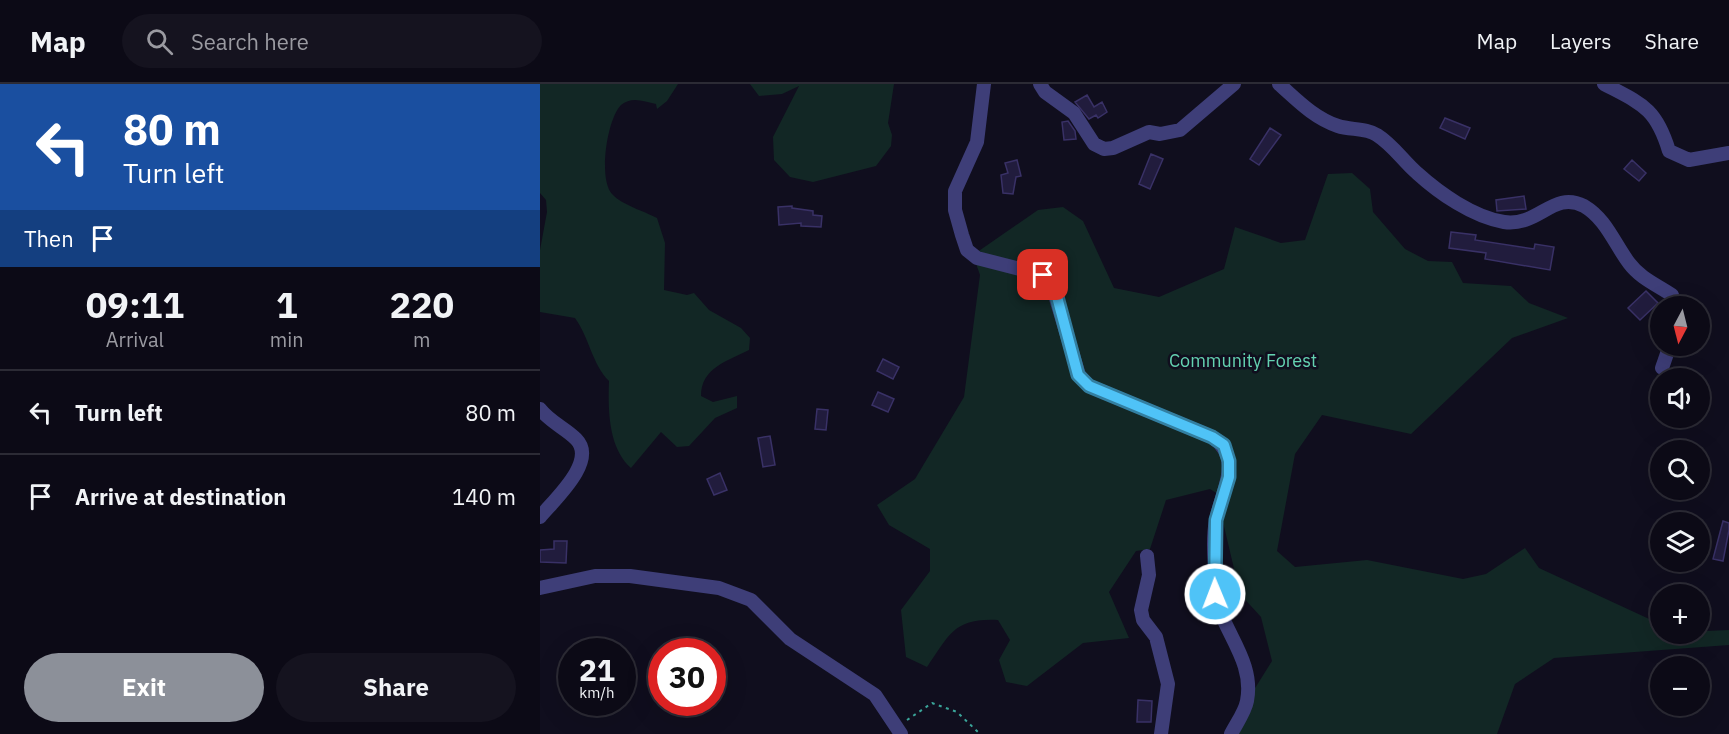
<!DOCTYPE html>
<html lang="en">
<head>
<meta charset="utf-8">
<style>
	:root { --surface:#0c0a16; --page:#15131f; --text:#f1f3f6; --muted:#9a9aa1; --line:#2c2b35; --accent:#8c9099 }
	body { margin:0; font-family:"IBM Plex Sans",sans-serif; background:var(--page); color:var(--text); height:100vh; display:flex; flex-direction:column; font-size:22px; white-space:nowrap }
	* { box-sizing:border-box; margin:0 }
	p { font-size:20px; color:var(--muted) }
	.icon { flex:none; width:33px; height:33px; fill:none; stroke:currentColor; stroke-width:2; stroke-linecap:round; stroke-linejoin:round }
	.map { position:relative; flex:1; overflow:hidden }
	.side { display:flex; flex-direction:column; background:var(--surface); width:540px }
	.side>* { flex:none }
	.top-card { background:#1a4fa0; color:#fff; overflow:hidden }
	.needle { width:39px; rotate:187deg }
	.tools { position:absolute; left:1110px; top:212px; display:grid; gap:12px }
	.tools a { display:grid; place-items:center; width:60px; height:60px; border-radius:50%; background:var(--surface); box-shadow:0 6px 24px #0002,0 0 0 2px var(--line); font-size:30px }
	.speed { position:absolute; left:18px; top:554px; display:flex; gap:12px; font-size:30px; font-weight:700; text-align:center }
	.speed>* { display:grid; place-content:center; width:78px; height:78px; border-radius:50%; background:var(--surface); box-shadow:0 6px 24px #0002,0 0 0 2px var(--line); line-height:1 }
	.speed small { font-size:15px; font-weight:400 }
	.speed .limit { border:9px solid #d22; background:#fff; color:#111 }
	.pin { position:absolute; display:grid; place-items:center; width:51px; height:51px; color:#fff; margin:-26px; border-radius:12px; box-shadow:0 3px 9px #0006 }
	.me { position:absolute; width:66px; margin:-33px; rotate:359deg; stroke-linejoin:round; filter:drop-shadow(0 0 4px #0008) }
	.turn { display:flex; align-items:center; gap:21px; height:126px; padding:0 24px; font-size:27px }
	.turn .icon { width:78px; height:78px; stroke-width:2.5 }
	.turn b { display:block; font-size:42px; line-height:51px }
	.then { display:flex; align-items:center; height:57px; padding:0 24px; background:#0003; gap:12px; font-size:22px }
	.eta { display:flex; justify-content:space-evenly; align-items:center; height:102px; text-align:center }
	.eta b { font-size:36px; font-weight:800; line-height:42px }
	.action { display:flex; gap:12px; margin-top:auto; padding:12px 24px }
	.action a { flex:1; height:69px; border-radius:36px; background:var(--accent); color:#fff; font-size:24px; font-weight:800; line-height:69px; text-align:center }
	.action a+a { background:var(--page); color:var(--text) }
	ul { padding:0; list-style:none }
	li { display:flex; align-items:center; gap:18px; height:84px; padding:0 24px; border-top:2px solid var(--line) }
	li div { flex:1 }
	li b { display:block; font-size:22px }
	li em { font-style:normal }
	header { display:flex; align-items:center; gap:36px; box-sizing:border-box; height:84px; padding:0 30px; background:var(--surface); border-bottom:2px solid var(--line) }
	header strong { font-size:28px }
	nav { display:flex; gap:33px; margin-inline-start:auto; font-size:21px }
	.search { width:420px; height:54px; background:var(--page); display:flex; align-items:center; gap:15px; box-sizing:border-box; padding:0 21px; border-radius:33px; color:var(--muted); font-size:22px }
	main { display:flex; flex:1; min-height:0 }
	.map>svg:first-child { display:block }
	.green { fill:#122725 }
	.building { fill:#211c3d; stroke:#393166; stroke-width:1.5 }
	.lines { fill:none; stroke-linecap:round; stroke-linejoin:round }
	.path { stroke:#3aa499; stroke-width:2; stroke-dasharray:3 4.5; stroke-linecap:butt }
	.minor { stroke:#3e3e78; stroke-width:14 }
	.route-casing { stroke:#337fa1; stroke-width:15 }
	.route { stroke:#4fc3f7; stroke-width:10 }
	.labels { text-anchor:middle; stroke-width:5; stroke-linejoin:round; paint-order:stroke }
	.park-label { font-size:18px; fill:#64d2b1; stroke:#100e1e }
</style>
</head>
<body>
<header>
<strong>Map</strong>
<div class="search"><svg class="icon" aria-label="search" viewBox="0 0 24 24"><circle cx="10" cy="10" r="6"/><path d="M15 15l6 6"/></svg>Search here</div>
<nav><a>Map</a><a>Layers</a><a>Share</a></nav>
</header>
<main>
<section class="side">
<div class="top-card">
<div class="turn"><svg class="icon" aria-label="left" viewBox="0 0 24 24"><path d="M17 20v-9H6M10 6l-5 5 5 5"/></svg><div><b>80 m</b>Turn left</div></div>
<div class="then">Then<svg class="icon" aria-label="arrive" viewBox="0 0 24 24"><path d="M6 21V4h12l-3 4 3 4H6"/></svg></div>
</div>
<div class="eta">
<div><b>09:11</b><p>Arrival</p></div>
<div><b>1</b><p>min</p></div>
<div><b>220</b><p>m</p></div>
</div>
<ul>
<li><svg class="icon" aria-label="left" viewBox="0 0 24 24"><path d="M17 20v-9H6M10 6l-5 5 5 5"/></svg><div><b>Turn left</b></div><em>80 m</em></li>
<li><svg class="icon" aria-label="arrive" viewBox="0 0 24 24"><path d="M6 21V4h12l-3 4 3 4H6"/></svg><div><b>Arrive at destination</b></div><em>140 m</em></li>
</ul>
<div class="action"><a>Exit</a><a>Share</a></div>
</section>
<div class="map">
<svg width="1189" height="650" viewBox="0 0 1189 650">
	<rect width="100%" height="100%" fill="#100e1e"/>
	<path class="green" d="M0,0H138L127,17L117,25L116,20C104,17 91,12 81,21C67,35 58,95 72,110C82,121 104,127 117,134L125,159L124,206L147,211L154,209L169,226L201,244L210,254L209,266C187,277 161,284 161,312L173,318L197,312V324L175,334L149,362L137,363L121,348L91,384C68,364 68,325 69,297C52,280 49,253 35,234L0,228V166L7,128L6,116L0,109Z
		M210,0H354L348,39L352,51L351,62L336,82L273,98L250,93L234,76L233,53L259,2L242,10L219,12Z
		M812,89L830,105L833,128L865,165L888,177L912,178L923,199L971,202L989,219L1028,234L972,254L871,350L782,331L755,370L737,467L755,483L827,476L923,495L946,490L985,464L999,484L1120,540V549L1189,546V561L1014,574L975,600L957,650H691L697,633L732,577L721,533L700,510L683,438L686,415L670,405L626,416L610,465L596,467L569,508L589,554L543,559L487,602L466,598L459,576L470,556L458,536C414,534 410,550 387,583L366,573L361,526L390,487V465L349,441L337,421L375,395L424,313L440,191L433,171L498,126L523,123L543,137L574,204L619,213L684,185L695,143L741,159L765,156L788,90Z"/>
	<path class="building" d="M547,11L554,23L562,18L567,28L558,34L556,31L549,35L535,18Z
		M905,34L930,44L925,55L900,44Z
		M528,37L535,47L536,55L524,56L522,38Z
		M730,44L741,51L719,81L710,75Z
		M611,70L623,75L610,105L599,100Z
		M477,76L481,92L476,93L473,110L463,109L461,91L468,89L465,79Z
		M1092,76L1106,89L1099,97L1084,85Z
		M984,112L986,125L957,127L956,116Z
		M252,122V124L273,127V131L282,132L281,143L261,142V139L239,141L238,123Z
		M911,148L936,151L935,156L994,165L995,160L1014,163L1010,186L945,175L946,169L909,164Z
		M1106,207L1118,219L1100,236L1088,224Z
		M343,275L359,283L353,295L337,287Z
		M338,308L354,315L348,328L332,321Z
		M277,325L288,326L286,346L275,345Z
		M230,352L235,381L223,383L218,354Z
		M180,389L187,406L174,411L167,395Z
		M1183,437L1189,439V446L1183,477L1173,475Z
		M14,457H27L26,479L0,478V466L14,465Z
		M598,616L612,617L611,638H597Z"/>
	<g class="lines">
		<path class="path" d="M367,636L392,619L417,628L440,650"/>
		<path class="minor" d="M444,0L437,58L415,107V126L422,151L427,166L437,174L503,191L511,198L539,291L549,302L672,353C704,375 682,405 676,436C673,452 674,469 675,486C675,498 674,510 678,522C689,554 714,581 707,617C705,628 696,640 691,650
			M500,0L505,8L534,29L554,60L564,65L573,64L609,48L620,50L640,46L694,0
			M739,0C757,16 774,34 798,42C810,46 827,44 837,51C853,61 863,77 877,89C899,109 933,133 964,138C999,143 1013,106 1044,122C1066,135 1074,159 1089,179C1100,194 1117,201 1132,211L1135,222
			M1064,0C1102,20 1116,24 1129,67L1149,76L1189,69
			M1122,284L1130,261
			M0,325C10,338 25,344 36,355C58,377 14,416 0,433
			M607,472L609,491L601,526L603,536L616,553L628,600L621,650
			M0,504L55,492H90L179,504L211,516L250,555L335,611L361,650"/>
	</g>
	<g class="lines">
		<defs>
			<path id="route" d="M503,191L511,198L516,209L538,291L549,302L672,353L684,361L689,377V393L676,436L675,510"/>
		</defs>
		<use href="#route" class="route-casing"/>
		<use href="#route" class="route"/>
	</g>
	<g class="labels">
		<g class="park-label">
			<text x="703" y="283">Community Forest</text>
		</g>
	</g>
</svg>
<div class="tools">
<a><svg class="needle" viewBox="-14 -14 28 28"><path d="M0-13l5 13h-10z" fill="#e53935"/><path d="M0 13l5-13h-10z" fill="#9a9aa1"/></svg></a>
<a><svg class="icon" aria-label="sound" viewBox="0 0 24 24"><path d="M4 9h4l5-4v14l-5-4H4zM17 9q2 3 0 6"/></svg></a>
<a><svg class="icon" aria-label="search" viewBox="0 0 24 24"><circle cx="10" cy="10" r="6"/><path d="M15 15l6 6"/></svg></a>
<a><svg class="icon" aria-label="layers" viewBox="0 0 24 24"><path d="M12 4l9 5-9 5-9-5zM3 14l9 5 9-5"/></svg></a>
<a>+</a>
<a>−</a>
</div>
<div class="speed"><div>21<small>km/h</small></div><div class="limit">30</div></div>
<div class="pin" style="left:503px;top:191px;background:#d93025"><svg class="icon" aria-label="arrive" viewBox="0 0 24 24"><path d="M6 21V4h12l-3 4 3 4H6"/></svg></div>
<svg class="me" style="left:675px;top:510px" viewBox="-20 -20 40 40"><circle r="17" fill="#4fc3f7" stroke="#fff" stroke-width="3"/><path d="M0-11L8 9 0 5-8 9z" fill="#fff"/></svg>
</div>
</main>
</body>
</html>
